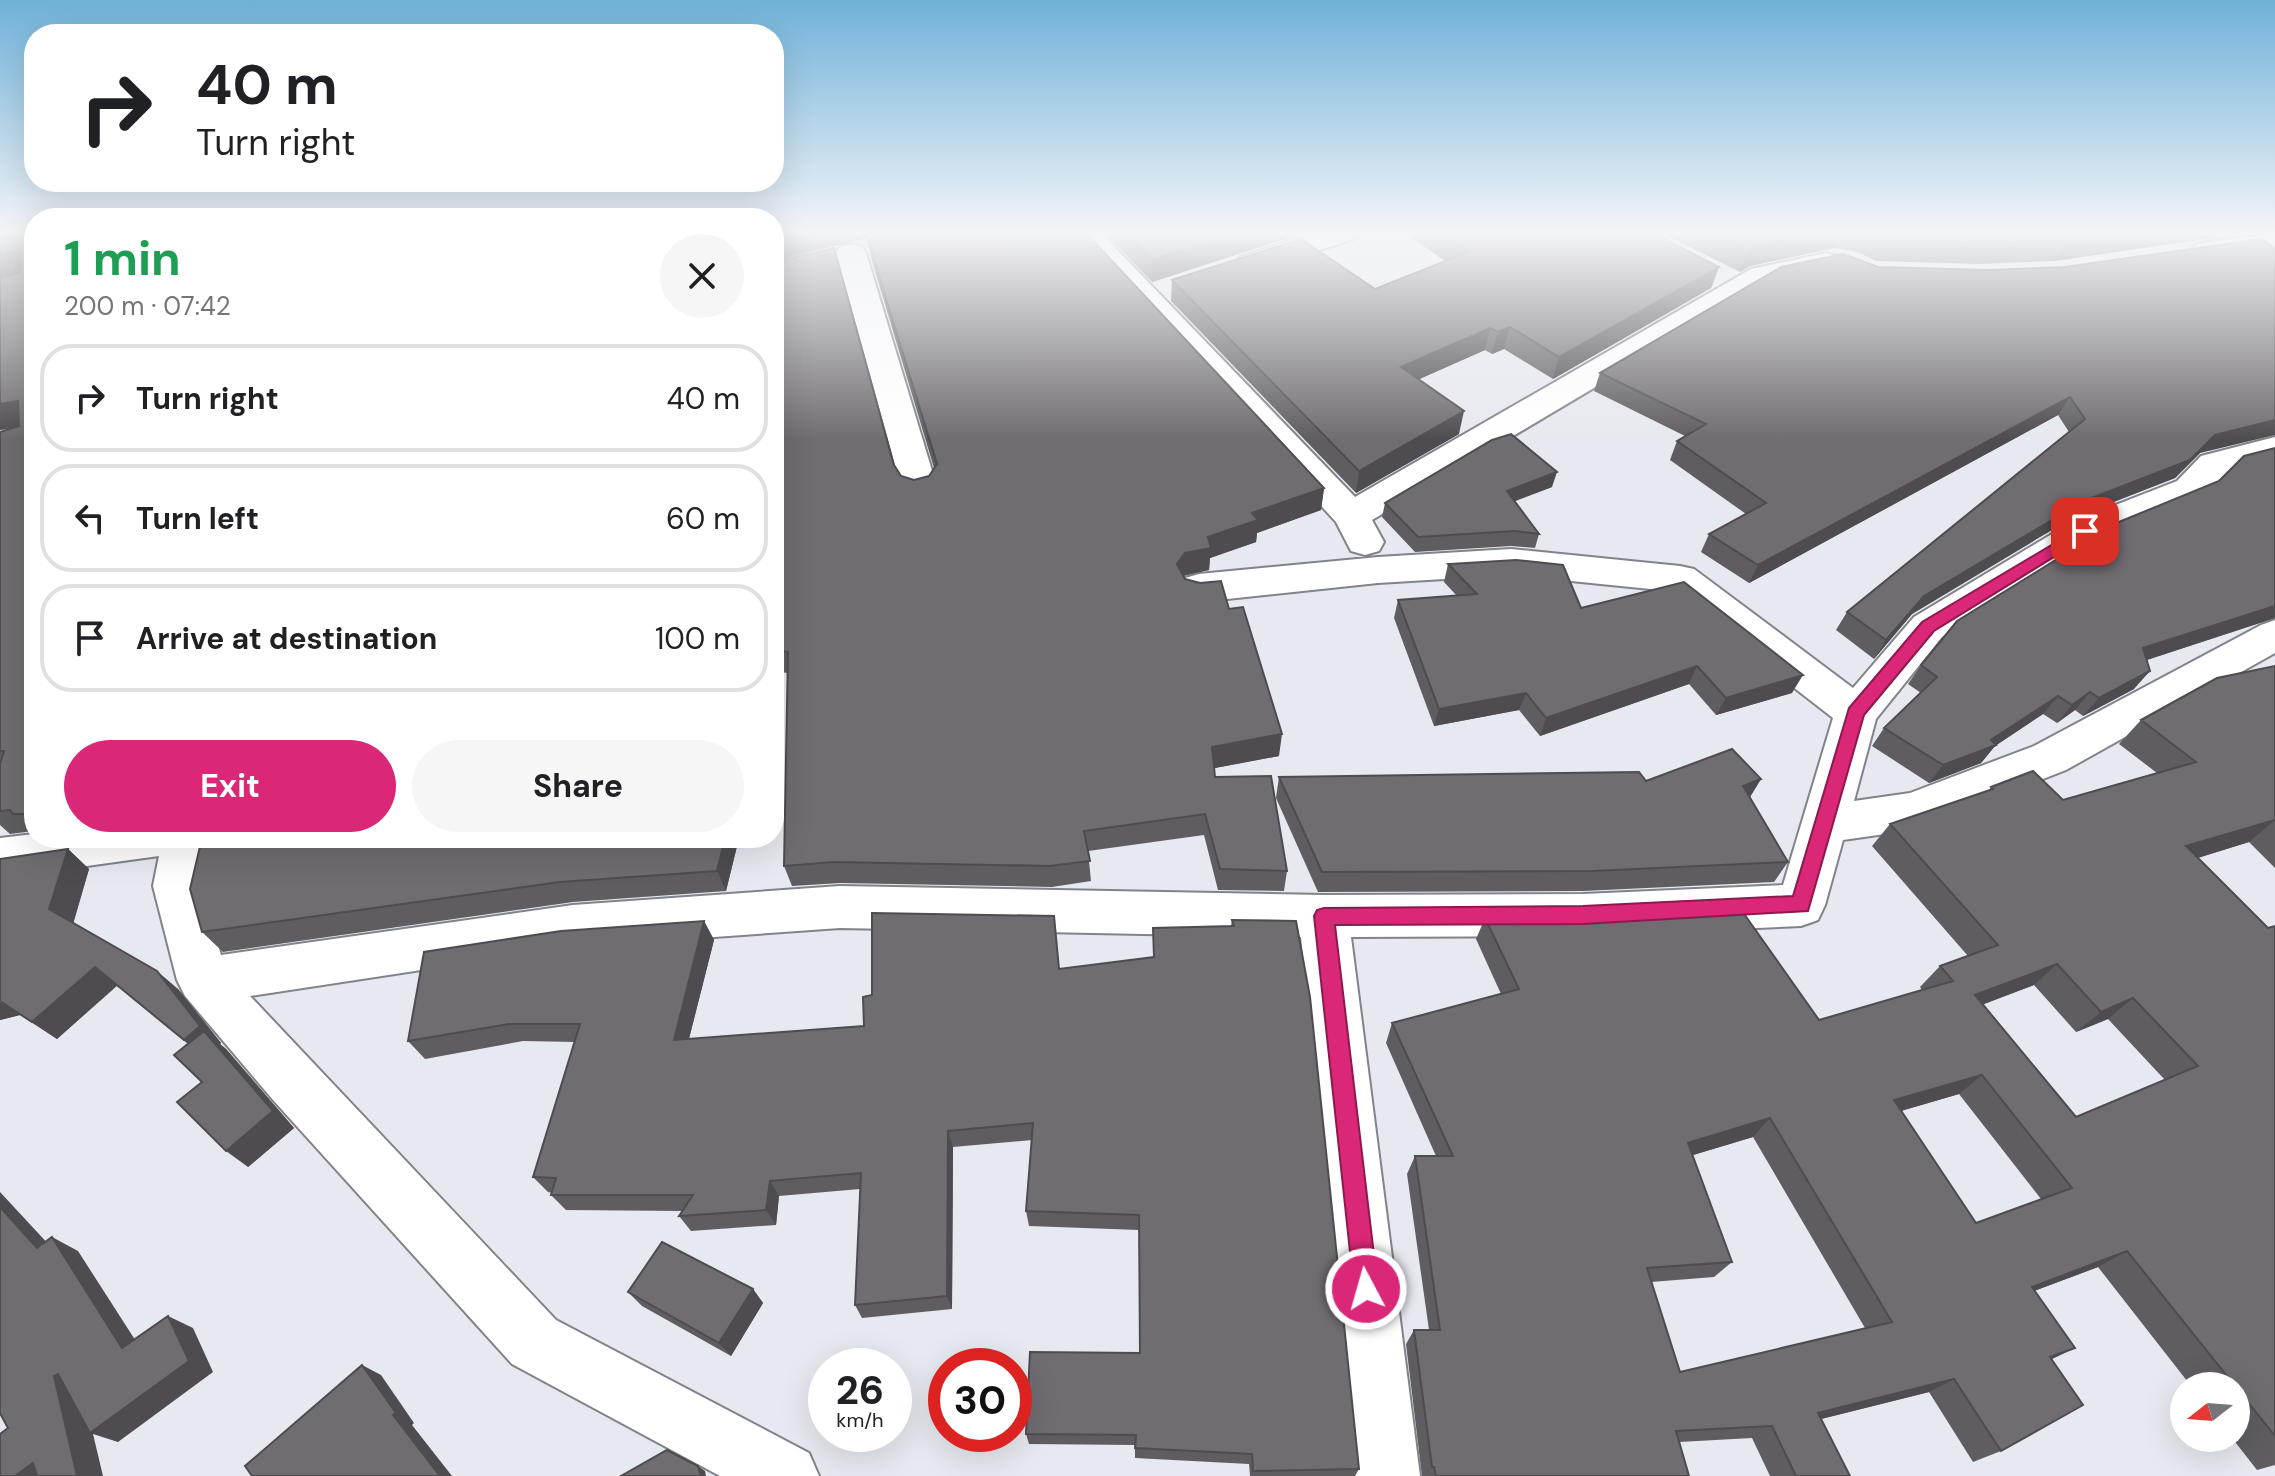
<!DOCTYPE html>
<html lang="en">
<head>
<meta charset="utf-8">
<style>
	:root { --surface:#fff; --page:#f6f6f6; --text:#202124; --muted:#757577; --line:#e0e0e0; --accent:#db2777 }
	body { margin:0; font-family:"DM Sans",sans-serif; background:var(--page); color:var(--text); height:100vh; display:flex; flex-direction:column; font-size:30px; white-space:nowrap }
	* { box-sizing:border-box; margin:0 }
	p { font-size:26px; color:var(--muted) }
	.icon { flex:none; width:44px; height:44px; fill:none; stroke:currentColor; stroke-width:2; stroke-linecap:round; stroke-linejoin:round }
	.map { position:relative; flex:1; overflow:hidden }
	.drawer { position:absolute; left:24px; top:208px; width:760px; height:640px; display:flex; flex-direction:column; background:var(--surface); border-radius:32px; box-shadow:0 8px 32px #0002 }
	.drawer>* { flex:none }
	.hud { position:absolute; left:24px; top:24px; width:760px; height:168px; border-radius:32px; box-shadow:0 8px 32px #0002; background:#fff; color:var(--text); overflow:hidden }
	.needle { width:52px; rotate:253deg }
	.buttons { position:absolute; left:2170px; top:1372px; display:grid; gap:16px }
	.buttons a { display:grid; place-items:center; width:80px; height:80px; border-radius:50%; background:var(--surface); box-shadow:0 8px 32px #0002; font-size:40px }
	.speed { position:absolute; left:808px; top:1348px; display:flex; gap:16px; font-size:40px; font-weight:700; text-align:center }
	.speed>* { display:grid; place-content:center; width:104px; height:104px; border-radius:50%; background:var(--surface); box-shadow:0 8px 32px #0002; line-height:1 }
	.speed small { font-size:20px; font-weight:400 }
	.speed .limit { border:12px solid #d22; background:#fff; color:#111 }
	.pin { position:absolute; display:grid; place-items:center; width:68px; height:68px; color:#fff; margin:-34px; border-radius:16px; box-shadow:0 4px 12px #0006 }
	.me { position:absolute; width:88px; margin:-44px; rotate:354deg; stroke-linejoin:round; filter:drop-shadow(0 0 6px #0008) }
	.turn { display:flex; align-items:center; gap:28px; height:168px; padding:0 40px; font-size:36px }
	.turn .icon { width:104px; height:104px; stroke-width:2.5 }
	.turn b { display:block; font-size:56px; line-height:68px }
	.round { display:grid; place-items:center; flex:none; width:84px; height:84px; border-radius:42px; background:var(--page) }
	.overview { display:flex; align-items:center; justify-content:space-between; height:136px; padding:0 40px }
	h1 { font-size:48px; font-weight:700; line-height:60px; color:#1e9e55 }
	.button { display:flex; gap:16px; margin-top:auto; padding:16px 40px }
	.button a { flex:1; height:92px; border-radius:48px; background:var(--accent); color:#fff; font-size:32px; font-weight:700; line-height:92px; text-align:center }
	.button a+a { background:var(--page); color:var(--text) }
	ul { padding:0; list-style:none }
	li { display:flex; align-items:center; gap:24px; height:108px; margin:0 16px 12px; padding:0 24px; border:4px solid var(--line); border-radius:32px }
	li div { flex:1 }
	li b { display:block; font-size:30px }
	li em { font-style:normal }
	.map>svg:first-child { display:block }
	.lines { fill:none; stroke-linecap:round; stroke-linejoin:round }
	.minor-casing { stroke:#81838a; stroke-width:4 }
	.minor { fill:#fff; fill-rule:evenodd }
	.wall { fill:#5f5d62; fill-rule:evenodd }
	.shaded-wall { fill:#4e4c50 }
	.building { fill:#6f6c72; stroke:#4e4c50; stroke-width:2; fill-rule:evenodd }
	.route { fill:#db2777; stroke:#8e194d; stroke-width:2 }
</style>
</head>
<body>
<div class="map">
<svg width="2275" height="1476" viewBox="0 0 2275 1476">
	<rect width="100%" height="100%" fill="#e7e9f0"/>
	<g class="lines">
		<defs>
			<path id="minor" d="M1071,233H1101L1355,497L1751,269L1826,253L1837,256L1841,262L1837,268L1772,282L1372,520L1384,542L1379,551L1365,555L1351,551L1336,522Z
				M1314,233H1358L1354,239L1251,272L1240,269L1236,263L1240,257Z
				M2275,233V250L2206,260L2195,257L2191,251L2195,245L2206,242Z
				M851,244L862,247L866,253L937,487L932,495L919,499L906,495L901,487L836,253L840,247Z
				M2275,437V459L2227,472L2203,497L2098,540L1942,637L1876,719L1854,801L1910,793L2034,746L2261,625L2275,620V653L2066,770L1913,830L1843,840L1825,905L1818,920L1801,926L1583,936L1351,937L1420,1476H1354L1301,937L840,928L573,947L250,996L556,1320L809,1453L819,1476H720L512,1364L274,1101L185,996L177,980L153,886L159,856L0,878V838L34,834V838H209L201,886L221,955L573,905L840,886L1324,895L1583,894L1783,885L1833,718L1670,591L1511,575L1378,583L1199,602L1185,598L1179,588L1185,578L1199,574L1378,557L1511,549L1680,566L1694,569L1853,688L1914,617L2072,522L2177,481L2201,456Z"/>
		</defs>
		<use href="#minor" class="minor-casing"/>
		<use href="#minor" class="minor"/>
	</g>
	<path class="wall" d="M0,233H34V832L33,831L10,834L0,825V432L12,428L0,430Z
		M1105,233H1303L1152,282Z
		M1405,233H1653L1719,267L1711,288L1553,379L1504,349L1492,354L1485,350L1419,379L1459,434L1356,493L1171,301L1172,280L1375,289L1445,261Z
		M1662,233H2220L2217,237L2054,261L1978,264L1876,261L1858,252L1834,248L1750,266L1740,272Z
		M868,240L1324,488L1321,510L1257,533L1256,542L1210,558L1209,570L1184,576L1185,579L1229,609L1279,756L1214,768L1215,777L1287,871L1284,891L1218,890L1204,835L1088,851L1091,881L1052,887L840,883L792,886L784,866L788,673L780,672L774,698V262L901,476L914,480L929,476L934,468L872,261Z
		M1781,267L2200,453L2175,478L2070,519L1912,614L1874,659L1836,630L1847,612L2069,432L2058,415L1749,583L1701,552L1709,534L1746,514L1670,460L1677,441L1685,436L1594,391L1600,373Z
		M2219,481L2275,618L2147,660L2134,689L2083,716L2075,710L2057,723L2043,714L1995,746L1981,763L1929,783L1872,746L1884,728L1921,693L1908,684L1921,665Z
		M1552,487L1514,501L1539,534L1535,548L1511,546L1415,552L1382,517L1385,503Z
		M1448,564L1581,608L1792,693L1716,715L1689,684L1540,736L1519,710L1434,726L1394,618L1398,600L1457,596L1444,582Z
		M2275,666V868L2249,842L2198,858L2268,928L2275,926V1465L2257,1470L2232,1438H2236V1386H2191L2098,1267L2034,1291L2052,1359L2001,1451L1973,1462L1929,1392L1821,1419L1850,1476H1770L1752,1438L1679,1442L1689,1476H1422L1406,1344L1414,1330H1429L1407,1174L1415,1156H1436L1386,1043L1392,1023L1501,994L1476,939L1485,918L1819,1020L1922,990L1920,987L1940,966L1968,956L1872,846L1890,824L1989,790L1991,787L2063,800L2157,773L2119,744L2141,720ZM2034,985L2076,1032L2108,1019L2165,1080L2076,1117L1983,1004ZM1959,1094L2041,1199L1976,1223L1901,1111ZM1753,1137L1865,1328L1680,1372L1651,1282L1714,1277L1732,1262L1693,1155Z
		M1279,777L1646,781L1761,779L1750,797L1788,862L1774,882L1583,891L1318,892L1276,798Z
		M202,838H739L726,891L573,902L223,952L202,932Z
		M68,849L89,869L73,923L178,989L221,1043L220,1044L226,1049L294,1128L248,1167L202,1082L188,1044L117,986L57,1039L20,1015L0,1020Z
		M1232,920L1359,1469L1355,1476H1250L1249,1464L1135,1458V1445L1029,1444L1026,1434L1140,1353L1139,1230L1029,1226L1026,1211L1032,1140L953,1147L952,1309L862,1318L855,1305L860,1189L779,1196L776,1225L691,1231L679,1216L683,1211L566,1210L551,1195L552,1193L548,1192L533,1177L575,1042L523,1041L425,1059L408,1041L704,921L714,940L689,1039L864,1026L1059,969L1153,958V928L1231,926Z
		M753,1289L763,1303L731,1356L642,1306L628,1292Z"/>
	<path class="shaded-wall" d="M795,233H886L774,261V238Z
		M1238,233H1303L1152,282V260Z
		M1813,233H1841L1834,248L1750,266L1740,272L1748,250L1759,245Z
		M2111,233H2220L2217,237L2054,261L2066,240Z
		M20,249L34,268L0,282V255Z
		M1719,267L1711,288L1553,379L1559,357Z
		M1510,327L1504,349L1492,354L1498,332Z
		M1490,328L1485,350L1397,389L1401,367Z
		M2070,397L2058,415L1749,583L1758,565Z
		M18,401L34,424L0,430V404Z
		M1464,411L1459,434L1356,493L1359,471Z
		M2275,420V435L2200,453L2175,478L2070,519L1912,614L1874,659L1886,640L1924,596L2084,501L2215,435Z
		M1557,472L1552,487L1502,506L1507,491Z
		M1324,488L1321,510L1257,533L1256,542L1210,558L1209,570L1184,575L1176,586L1177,564L1185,553L1208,537L1252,513Z
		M2275,606V618L2128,666L2143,648Z
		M774,652L780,672L774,698Z
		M1697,666L1689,684L1540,736L1546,718Z
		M2150,671L2134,689L2083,716L2099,698Z
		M1803,675L1792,693L1716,715L1726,698Z
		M2090,692L2075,710L2057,723L2072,705Z
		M1526,693L1519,710L1434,726L1439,709Z
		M2058,696L2043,714L1995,746L1981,763L1929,783L1943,765L1991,740Z
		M1282,734L1279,756L1210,769L1212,747Z
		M1761,779L1748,800L1743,786Z
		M2275,820L2249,842L2161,869L2186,846Z
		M725,838H739L726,891L717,871Z
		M68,849L89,869L72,928L49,909Z
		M704,921L714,940L684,1058L674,1040Z
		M2057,964L2034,985L1953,1016L1975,995Z
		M95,967L117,985L57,1039L32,1022Z
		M157,971L178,989L221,1043L220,1044L226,1049L294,1128L248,1167L226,1151L205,1057L184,1040Z
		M2133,998L2108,1019L2076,1032L2101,1012Z
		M0,1002L20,1015L0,1020Z
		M1982,1075L1959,1094L1873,1119L1894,1100Z
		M1770,1118L1753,1137L1673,1161L1688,1143Z
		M948,1131L953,1147L952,1309L947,1296Z
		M770,1181L779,1196L776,1225L766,1210Z
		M0,1192L64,1261L37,1248L0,1207Z
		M52,1237L78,1251L148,1360L122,1348Z
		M2127,1251L2098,1267L2005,1302L2032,1287Z
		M753,1289L763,1303L731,1356L719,1343Z
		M168,1316L193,1328L213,1372L118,1442L93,1434L103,1476H77L54,1376L58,1374L86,1385Z
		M2075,1348L2046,1362L2050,1357Z
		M362,1365L381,1375L414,1423L412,1425L452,1476H440L393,1415Z
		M1954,1379L1929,1392L1797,1425L1818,1413Z
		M33,1463L57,1476H15Z
		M698,1466L705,1471L706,1476H701Z"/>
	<path class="building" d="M0,233H34V814H13L10,810L0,811V764L4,751H0V432L19,426L18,401L0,404V278L21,272L20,249L0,255Z
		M774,233H795L774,238Z
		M894,233H1086L1324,488L1252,513L1258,520L1208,537L1211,548L1185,553L1177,564L1185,579L1200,583L1221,581L1229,609L1243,607L1282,734L1212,747L1215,777L1271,776L1287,871L1220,869L1205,814L1084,831L1090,861L1050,866L833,862L784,866L788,652L774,650V262L834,248L894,465L901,476L914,480L929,476L937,464L868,240Z
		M1126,233H1238L1152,260Z
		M1441,233H1653L1719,267L1559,357L1510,327L1498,332L1490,328L1401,367L1464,411L1359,471L1172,280L1301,239L1375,289L1468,252Z
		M1713,233H1813L1759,245L1748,250Z
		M1873,233H2111L2066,240L1990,243L1886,240Z
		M2261,239L2275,248V420L2215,435L2190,460L2084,501L1924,596L1886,640L1847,612L2085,419L2070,397L1758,565L1709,534L1766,503L1677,441L1706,424L1600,373L1781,267L1843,254L1878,267L1988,270L2065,267Z
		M1511,434L1557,472L1507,491L1539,534L1515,531L1418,537L1385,503L1492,440Z
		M2275,448V606L2143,648L2150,671L2099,698L2090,692L2072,705L2058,696L1991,740L1996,745L1943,765L1884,728L1937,677L1921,665L1957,621L2114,524L2219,481L2244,456Z
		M1516,560L1563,565L1581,608L1684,582L1803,675L1726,698L1697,666L1546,718L1526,693L1439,709L1398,600L1477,594L1448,564Z
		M2275,666V820L2186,846L2268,928L2275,926V1436L2127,1251L2032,1287L2075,1348L2050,1357L2083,1405L2001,1451L1954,1379L1818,1413L1850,1476H1796L1772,1426L1676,1431L1689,1476H1436L1434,1467H1432L1414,1330H1440L1415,1156H1453L1392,1023L1519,989L1485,918L1594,917L1742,911L1819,1020L1953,981L1940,966L1998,945L1890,824L1993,789L1991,787L2033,771L2063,800L2196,762L2141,720L2217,678ZM2057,964L2101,1012L2133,998L2198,1066L2076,1117L1975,995ZM1982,1075L2072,1188L1976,1223L1894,1100ZM1770,1118L1892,1322L1680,1372L1647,1268L1732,1262L1688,1143Z
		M1732,749L1761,779L1743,786L1788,862L1593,871L1322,872L1279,777L1639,772L1646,781Z
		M202,838H725L717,871L560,882L202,932L190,889Z
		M68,849L49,909L157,971L200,1026L184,1040L95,967L32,1022L0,1001V859Z
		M872,913L1054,916L1059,969L1154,957L1153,928L1234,926L1232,920L1296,921L1310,997L1359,1469L1253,1471L1252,1454L1135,1448L1136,1435L1026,1434L1030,1352L1140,1353L1139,1215L1026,1211L1033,1123L948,1131L947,1296L855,1305L861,1173L770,1181L766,1210L679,1216L693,1195H551L556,1178L533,1177L580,1024H509L408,1041L424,952L561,931L704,921L674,1040L864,1026L863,997L872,995Z
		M204,1031L273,1111L226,1151L177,1102L202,1082L174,1055Z
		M0,1207L37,1248L52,1237L122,1348L168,1316L189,1361L90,1433L58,1374L54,1376L77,1476H37L33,1463L15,1476H0V1434L8,1428L0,1413Z
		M662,1242L753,1289L719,1343L628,1292Z
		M362,1365L396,1413L393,1415L440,1476H252L245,1466Z
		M667,1450L698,1466L701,1476H621Z"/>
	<linearGradient id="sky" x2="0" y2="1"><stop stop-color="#6fb1d9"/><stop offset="0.53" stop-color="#f4f5f8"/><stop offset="1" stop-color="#f4f5f8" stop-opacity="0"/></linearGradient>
	<rect width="2275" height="440" fill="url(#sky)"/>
	<path class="route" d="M2085,525L2091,527V534L1934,631L1864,715L1808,911L1583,924L1335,925L1378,1289L1375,1298L1366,1302L1357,1298L1354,1289L1314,916L1317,910L1324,908L1583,906L1793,896L1849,708L1922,622Z"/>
</svg>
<div class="buttons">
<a><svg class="needle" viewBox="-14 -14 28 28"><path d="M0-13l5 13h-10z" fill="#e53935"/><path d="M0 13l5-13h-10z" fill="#757577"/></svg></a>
</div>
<div class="speed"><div>26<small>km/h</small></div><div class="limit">30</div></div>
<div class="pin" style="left:2085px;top:531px;background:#d93025"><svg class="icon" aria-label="arrive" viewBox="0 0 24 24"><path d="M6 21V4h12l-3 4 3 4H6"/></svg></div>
<svg class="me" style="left:1366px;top:1289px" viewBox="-20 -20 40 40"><circle r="17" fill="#db2777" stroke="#fff" stroke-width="3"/><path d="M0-11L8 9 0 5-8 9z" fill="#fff"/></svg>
<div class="hud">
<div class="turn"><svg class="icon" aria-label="right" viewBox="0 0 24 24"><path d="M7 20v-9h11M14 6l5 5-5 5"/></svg><div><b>40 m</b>Turn right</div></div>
</div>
<section class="drawer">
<div class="overview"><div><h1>1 min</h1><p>200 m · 07:42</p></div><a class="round"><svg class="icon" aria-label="close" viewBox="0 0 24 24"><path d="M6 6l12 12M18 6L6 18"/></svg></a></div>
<ul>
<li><svg class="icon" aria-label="right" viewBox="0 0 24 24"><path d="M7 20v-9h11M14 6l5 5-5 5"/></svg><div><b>Turn right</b></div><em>40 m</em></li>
<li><svg class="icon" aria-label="left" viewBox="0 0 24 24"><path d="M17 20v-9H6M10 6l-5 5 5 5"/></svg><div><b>Turn left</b></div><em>60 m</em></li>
<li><svg class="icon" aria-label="arrive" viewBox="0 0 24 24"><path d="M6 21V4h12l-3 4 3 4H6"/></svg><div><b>Arrive at destination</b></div><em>100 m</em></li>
</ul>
<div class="button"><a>Exit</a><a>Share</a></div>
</section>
</div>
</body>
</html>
